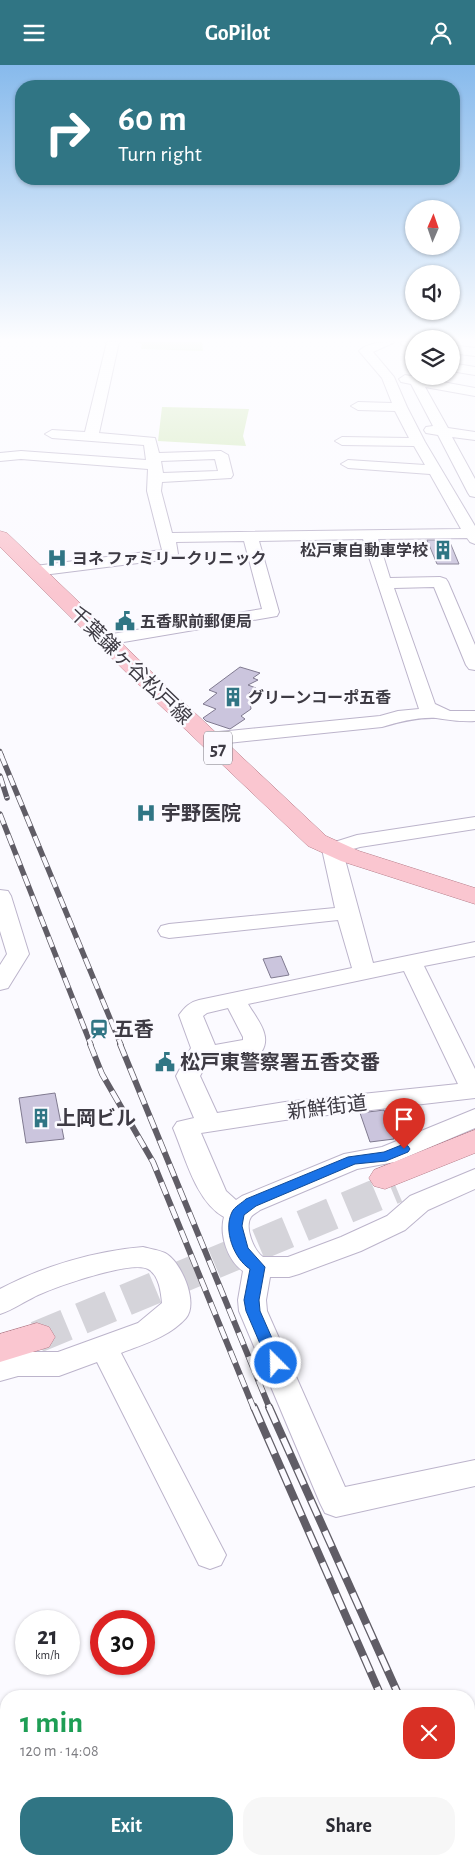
<!DOCTYPE html>
<html lang="en">
<head>
<meta charset="utf-8">
<style>
	:root { --surface:#fff; --page:#f7f7f7; --text:#2b2b33; --muted:#7c7c81; --accent:#307584 }
	body { margin:0; font-family:"Alegreya Sans","Noto Sans JP",sans-serif; background:var(--page); color:var(--text); height:100vh; display:flex; flex-direction:column; font-size:19px; white-space:nowrap }
	* { box-sizing:border-box; margin:0 }
	p { font-size:16px; color:var(--muted) }
	.icon { flex:none; width:28px; height:28px; fill:none; stroke:currentColor; stroke-width:2; stroke-linecap:round; stroke-linejoin:round }
	.map { position:relative; flex:1; overflow:hidden }
	.side { position:absolute; left:0px; top:1625px; width:475px; height:175px; display:flex; flex-direction:column; background:var(--surface); border-radius:20px 20px 0 0; box-shadow:0 1px 4px #0004 }
	.side>* { flex:none }
	.hud { position:absolute; left:15px; top:15px; width:445px; height:105px; border-radius:20px; box-shadow:0 1px 4px #0004; background:#307584; color:#fff; overflow:hidden }
	.needle { width:32px; rotate:2deg }
	.controls { position:absolute; left:405px; top:135px; display:grid; gap:10px }
	.controls a { display:grid; place-items:center; width:55px; height:55px; border-radius:50%; background:var(--surface); box-shadow:0 1px 4px #0004; font-size:25px }
	.speed { position:absolute; left:15px; top:1545px; display:flex; gap:10px; font-size:25px; font-weight:700; text-align:center }
	.speed>* { display:grid; place-content:center; width:65px; height:65px; border-radius:50%; background:var(--surface); box-shadow:0 1px 4px #0004; line-height:1 }
	.speed small { font-size:12px; font-weight:400 }
	.speed .limit { border:8px solid #d22; background:#fff; color:#111 }
	.pin { position:absolute; display:grid; place-items:center; width:42px; height:42px; color:#fff; margin:-51px -21px; border-radius:50% 50% 50% 0; rotate:-45deg; box-shadow:0 0 5px #0007 }
	.pin .icon { rotate:45deg }
	.me { position:absolute; width:55px; margin:-28px; rotate:337deg; stroke-linejoin:round; filter:drop-shadow(0 0 4px #0008) }
	.turn { display:flex; align-items:center; gap:18px; height:105px; padding:0 20px; font-size:22px }
	.turn .icon { width:65px; height:65px; stroke-width:2.5 }
	.turn b { display:block; font-size:35px; line-height:42px }
	.round { display:grid; place-items:center; flex:none; width:52px; height:52px; border-radius:20px; background:var(--page) }
	.overview { display:flex; align-items:center; justify-content:space-between; height:85px; padding:0 20px }
	h1 { font-size:30px; font-weight:600; line-height:38px; color:#1e9e55 }
	.primary-button { display:flex; gap:10px; margin-top:auto; padding:10px 20px }
	.primary-button a { flex:1; height:58px; border-radius:20px; background:var(--accent); color:#fff; font-size:20px; font-weight:600; line-height:58px; text-align:center }
	.primary-button a+a { background:var(--page); color:var(--text) }
	header { display:flex; justify-content:space-between; align-items:center; height:65px; padding:0 20px; background:var(--accent); color:#fff; font-size:22px; font-weight:600 }
	.map>svg:first-child { display:block }
	.green { fill:#d0e8b6 }
	.building { fill:#cbc5dd; stroke:#807a90 }
	.lines { fill:none; stroke-linecap:round; stroke-linejoin:round }
	.major-tunnel { stroke:#d5d4da; stroke-width:32; stroke-dasharray:32 16; stroke-linecap:butt }
	.minor-casing { stroke:#bcb4cb; stroke-width:2 }
	.major-casing { stroke:#b67d8a; stroke-width:1 }
	.minor { fill:#fff; fill-rule:evenodd }
	.major { fill:#fac6d0; fill-rule:evenodd }
	.rail-far3-casing { stroke:#605d66; stroke-width:4.5 }
	.rail-far2-casing { stroke:#605d66; stroke-width:5.5 }
	.rail-far1-casing { stroke:#605d66; stroke-width:6 }
	.rail-casing { stroke:#605d66; stroke-width:8 }
	.rail-far3 { stroke:#fbfaff; stroke-width:3; stroke-dasharray:9; stroke-linecap:butt }
	.rail-far2 { stroke:#fbfaff; stroke-width:4; stroke-dasharray:11; stroke-linecap:butt }
	.rail-far1 { stroke:#fbfaff; stroke-width:4.5; stroke-dasharray:13; stroke-linecap:butt }
	.rail { stroke:#fbfaff; stroke-width:5.5; stroke-dasharray:17; stroke-linecap:butt }
	.route { fill:#1a73e8; stroke:#114b97 }
	.labels { text-anchor:middle; stroke-width:5; stroke-linejoin:round; paint-order:stroke }
	.far-poi-label { font-size:16px; font-weight:bold; fill:#3e3b44; stroke:#fbfaff; text-anchor:start }
	.shield { fill:#fbfaff; stroke:#77747c; stroke-width:1 }
	.shield-label { font-size:19px; font-weight:bold; fill:#3e3b44 }
	.street-label { font-size:20px; fill:#3e3b44; stroke:#fbfaff }
	.poi-label { font-size:20px; font-weight:bold; fill:#3e3b44; stroke:#fbfaff; text-anchor:start }
</style>
</head>
<body>
<header><svg class="icon" aria-label="menu" viewBox="0 0 24 24"><path d="M4 6h16M4 12h16M4 18h16"/></svg>GoPilot<svg class="icon" aria-label="person" viewBox="0 0 24 24"><circle cx="12" cy="8" r="4"/><path d="M4 21q1-7 8-7t8 7"/></svg></header>
<div class="map">
<svg width="475" height="1800" viewBox="0 0 475 1800">
	<rect width="100%" height="100%" fill="#fbfaff"/>
	<path class="green" d="M135,277H202L203,286L141,284L142,279Z
		M162,342L249,344L243,371L246,381L158,376Z"/>
	<path class="building" d="M427,475H449L459,499H437Z
		M240,602L260,608L253,613L258,615L248,620L256,623L249,628L251,644L241,651L245,654L230,664L206,656L203,653L216,644L203,639L217,628L209,625Z
		M281,891L289,910L271,913L263,894Z
		M55,1028L64,1074L26,1078L19,1033Z
		M384,1045L394,1074L370,1077L360,1048Z"/>
	<g class="lines">
		<path class="major-tunnel" d="M37,1272L396,1122"/>
		<defs>
			<path id="minor" d="M107,277H119L99,368L155,373L159,388L221,386L228,390L233,410L231,413L162,417L161,426L172,468L461,464L430,409L348,403L341,399L348,395L425,400L414,381L342,380L335,376L342,372L409,373L395,346L358,345L351,341L358,337L392,338L382,313L359,286C368,277 383,277 395,277L373,287L394,312L407,342L425,377L475,461V479L470,477L467,473L378,474L390,513L440,512L446,514L448,517L475,580V605L469,604L466,600L434,522L394,523L435,639L450,646H475V656C461,657 450,655 436,653C418,652 399,657 382,662L209,680L202,678L200,674L202,670L209,668L380,651L398,646L419,644L363,474L259,476L279,547L277,551L106,580L100,579L97,575L100,571L262,544L244,476L176,477L178,489L176,492L170,494L35,511L29,509L27,506L29,503L35,501L162,485L147,426L148,404L21,394L0,396V388L21,386L146,395L144,380L52,373L45,369L52,365L85,367ZM215,394L218,406L163,408L161,396Z
				M400,277H414V282L402,280Z
				M451,280L475,283V291L451,288Z
				M451,298L475,302V310L451,306Z
				M405,310L475,323V331L425,322L448,363L475,367V375L452,372L475,414V432L470,431L468,428L438,370L426,368L424,365L426,362L433,361L411,319L401,317L399,314Z
				M475,752V764L360,782L343,787L373,898L475,877V891L424,901L475,1004V1033L285,1055L201,1068L226,1126L236,1135L242,1131L344,1089L382,1082L475,1044V1063L395,1097L357,1104L260,1145C258,1147 253,1149 251,1152C244,1162 254,1186 263,1192H288L341,1172L387,1151L410,1131L475,1104V1124L428,1145L405,1165L361,1186L299,1209L289,1212H270L266,1235L267,1246L345,1422L475,1395V1421L336,1452L325,1448L320,1438L239,1246L238,1235L243,1206C228,1196 219,1170 224,1152C196,1137 185,1091 173,1063L177,1057L194,1053L176,1011L191,983L179,950C185,942 190,937 199,935L352,903L338,855L169,873L161,871L158,866L161,861L169,859L335,843L322,784L325,780L357,770ZM404,906L458,1019L285,1037L217,1048L200,1011L209,995C226,998 245,990 262,986C272,970 256,953 248,939ZM228,943L243,972V975L215,980L203,951L207,948Z
				M0,825L8,826L11,831L29,889L8,923L0,925V900L7,889L0,866Z
				M143,1182C150,1184 159,1185 165,1188C181,1196 199,1238 186,1253C169,1272 144,1279 121,1288L226,1490L221,1500L210,1504L199,1500L97,1297L59,1311H18L0,1316V1292L18,1287H58L138,1258L162,1238C161,1227 159,1210 148,1204C131,1195 56,1222 38,1230C25,1236 13,1245 0,1249V1224C43,1201 95,1186 143,1182Z"/>
			<path id="major" d="M0,466L7,468L162,617L326,771L359,786L475,823V839L341,796L308,781L146,627L0,482Z
				M475,1065V1088L385,1124L374,1121L369,1113L374,1105Z
				M37,1258L49,1262L55,1272L49,1282L0,1297V1269Z"/>
		</defs>
		<use href="#minor" class="minor-casing"/>
		<use href="#major" class="major-casing"/>
		<use href="#minor" class="minor"/>
		<use href="#major" class="major"/>
		<defs>
			<path id="rail-far3" d="M0,686L2,691"/>
			<path id="rail-far2" d="M1,690L121,980
				M0,711L7,733
				M0,749L91,980"/>
			<path id="rail-far1" d="M90,979L102,1009L153,1097L254,1344
				M120,979L270,1344"/>
			<path id="rail" d="M254,1342L381,1631
				M269,1342L399,1631
				M469,1754L475,1764
				M469,1788L475,1798"/>
		</defs>
		<use href="#rail-far3" class="rail-far3-casing"/>
		<use href="#rail-far2" class="rail-far2-casing"/>
		<use href="#rail-far1" class="rail-far1-casing"/>
		<use href="#rail" class="rail-casing"/>
		<use href="#rail-far3" class="rail-far3"/>
		<use href="#rail-far2" class="rail-far2"/>
		<use href="#rail-far1" class="rail-far1"/>
		<use href="#rail" class="rail"/>
	</g>
	<linearGradient id="sky" x2="0" y2="1"><stop stop-color="#87baec"/><stop offset="0.52" stop-color="#fdfdff"/><stop offset="1" stop-color="#fdfdff" stop-opacity="0"/></linearGradient>
	<rect width="475" height="529" fill="url(#sky)"/>
	<path class="route" d="M404,1079L408,1081L410,1084L408,1087L386,1096L355,1099L256,1141L244,1150L242,1161L248,1183L265,1202L259,1235L260,1246L283,1298L281,1302L276,1304L270,1302L246,1246L244,1235L250,1204C234,1194 223,1165 232,1147C234,1142 242,1138 246,1134L348,1092L384,1087Z"/>
	<defs>
		<symbol id="building-bare" viewBox="-9 -9 18 18"><path d="M-4-6H4V6H1V3H-1V6H-4ZM-2.5-4.3h1.7v1.8h-1.7ZM.8-4.3h1.7v1.8H.8ZM-2.5-1h1.7V.8h-1.7ZM.8-1h1.7V.8H.8Z" fill="#307584" stroke="#fbfaff" stroke-width="2.5" paint-order="stroke"/></symbol>
		<symbol id="hospital-bare" viewBox="-9 -9 18 18"><path d="M-5-5h3v3.5h4V-5h3V5h-3V1.5h-4V5h-3Z" fill="#307584" stroke="#fbfaff" stroke-width="2.5" paint-order="stroke"/></symbol>
		<symbol id="civic-bare" viewBox="-9 -9 18 18"><path d="M-.6-6.5H3V-4.5H.6V-3L4-1V1h2V6H-6V1h2V-1L-.6-3ZM-1.2 2.5V6h2.4V2.5Z" fill="#307584" stroke="#fbfaff" stroke-width="2.5" paint-order="stroke"/></symbol>
		<symbol id="station-bare" viewBox="-9 -9 18 18"><path d="M-3-6H3Q5-6 5-4V2Q5 4 3 4L4.5 6H3L1.5 4h-3L-3 6H-4.5L-3 4Q-5 4-5 2V-4Q-5-6-3-6ZM-3.5-4v3h7v-3ZM-3.5 1v1.5H-2V1ZM2 1v1.5H3.5V1Z" fill="#307584" stroke="#fbfaff" stroke-width="2.5" paint-order="stroke"/></symbol>
	</defs>
	<g fill-rule="evenodd">
		<use href="#building-bare" x="429" y="471" width="28" height="28"/>
		<use href="#hospital-bare" x="43" y="479" width="28" height="28"/>
		<use href="#civic-bare" x="111" y="542" width="28" height="28"/>
		<use href="#building-bare" x="219" y="618" width="28" height="28"/>
		<use href="#hospital-bare" x="132" y="734" width="28" height="28"/>
		<use href="#station-bare" x="85" y="950" width="28" height="28"/>
		<use href="#civic-bare" x="151" y="983" width="28" height="28"/>
		<use href="#building-bare" x="27" y="1039" width="28" height="28"/>
	</g>
	<g class="labels">
		<g class="far-poi-label">
			<text x="428" y="491" text-anchor="end">松戸東自動車学校</text>
			<text x="72" y="499">ヨネ ファミリークリニック</text>
			<text x="140" y="562">五香駅前郵便局</text>
			<text x="248" y="638">グリーンコーポ五香</text>
		</g>
		<rect class="shield" x="204" y="666.5" width="28" height="33" rx="4"/>
		<g class="shield-label">
			<text x="218" y="690">57</text>
		</g>
		<g class="street-label">
			<text transform="translate(131 600) rotate(44)" y="7">千葉鎌ヶ谷松戸線</text>
			<text transform="translate(327 1042) rotate(-7)" y="7">新鮮街道</text>
		</g>
		<g class="poi-label">
			<text x="161" y="755">宇野医院</text>
			<text x="114" y="971">五香</text>
			<text x="180" y="1004">松戸東警察署五香交番</text>
			<text x="56" y="1060">上岡ビル</text>
		</g>
	</g>
</svg>
<div class="controls">
<a><svg class="needle" viewBox="-14 -14 28 28"><path d="M0-13l5 13h-10z" fill="#e53935"/><path d="M0 13l5-13h-10z" fill="#7c7c81"/></svg></a>
<a><svg class="icon" aria-label="sound" viewBox="0 0 24 24"><path d="M4 9h4l5-4v14l-5-4H4zM17 9q2 3 0 6"/></svg></a>
<a><svg class="icon" aria-label="layers" viewBox="0 0 24 24"><path d="M12 4l9 5-9 5-9-5zM3 14l9 5 9-5"/></svg></a>
</div>
<div class="speed"><div>21<small>km/h</small></div><div class="limit">30</div></div>
<div class="pin" style="left:404px;top:1084px;background:#d93025"><svg class="icon" aria-label="arrive" viewBox="0 0 24 24"><path d="M6 21V4h12l-3 4 3 4H6"/></svg></div>
<svg class="me" style="left:276px;top:1298px" viewBox="-20 -20 40 40"><circle r="17" fill="#1a73e8" stroke="#fff" stroke-width="3"/><path d="M0-11L8 9 0 5-8 9z" fill="#fff"/></svg>
<div class="hud">
<div class="turn"><svg class="icon" aria-label="right" viewBox="0 0 24 24"><path d="M7 20v-9h11M14 6l5 5-5 5"/></svg><div><b>60 m</b>Turn right</div></div>
</div>
<section class="side">
<div class="overview"><div><h1>1 min</h1><p>120 m · 14:08</p></div><a class="round" style="background:#d93025;color:#fff"><svg class="icon" aria-label="close" viewBox="0 0 24 24"><path d="M6 6l12 12M18 6L6 18"/></svg></a></div>
<div class="primary-button"><a>Exit</a><a>Share</a></div>
</section>
</div>
</body>
</html>
